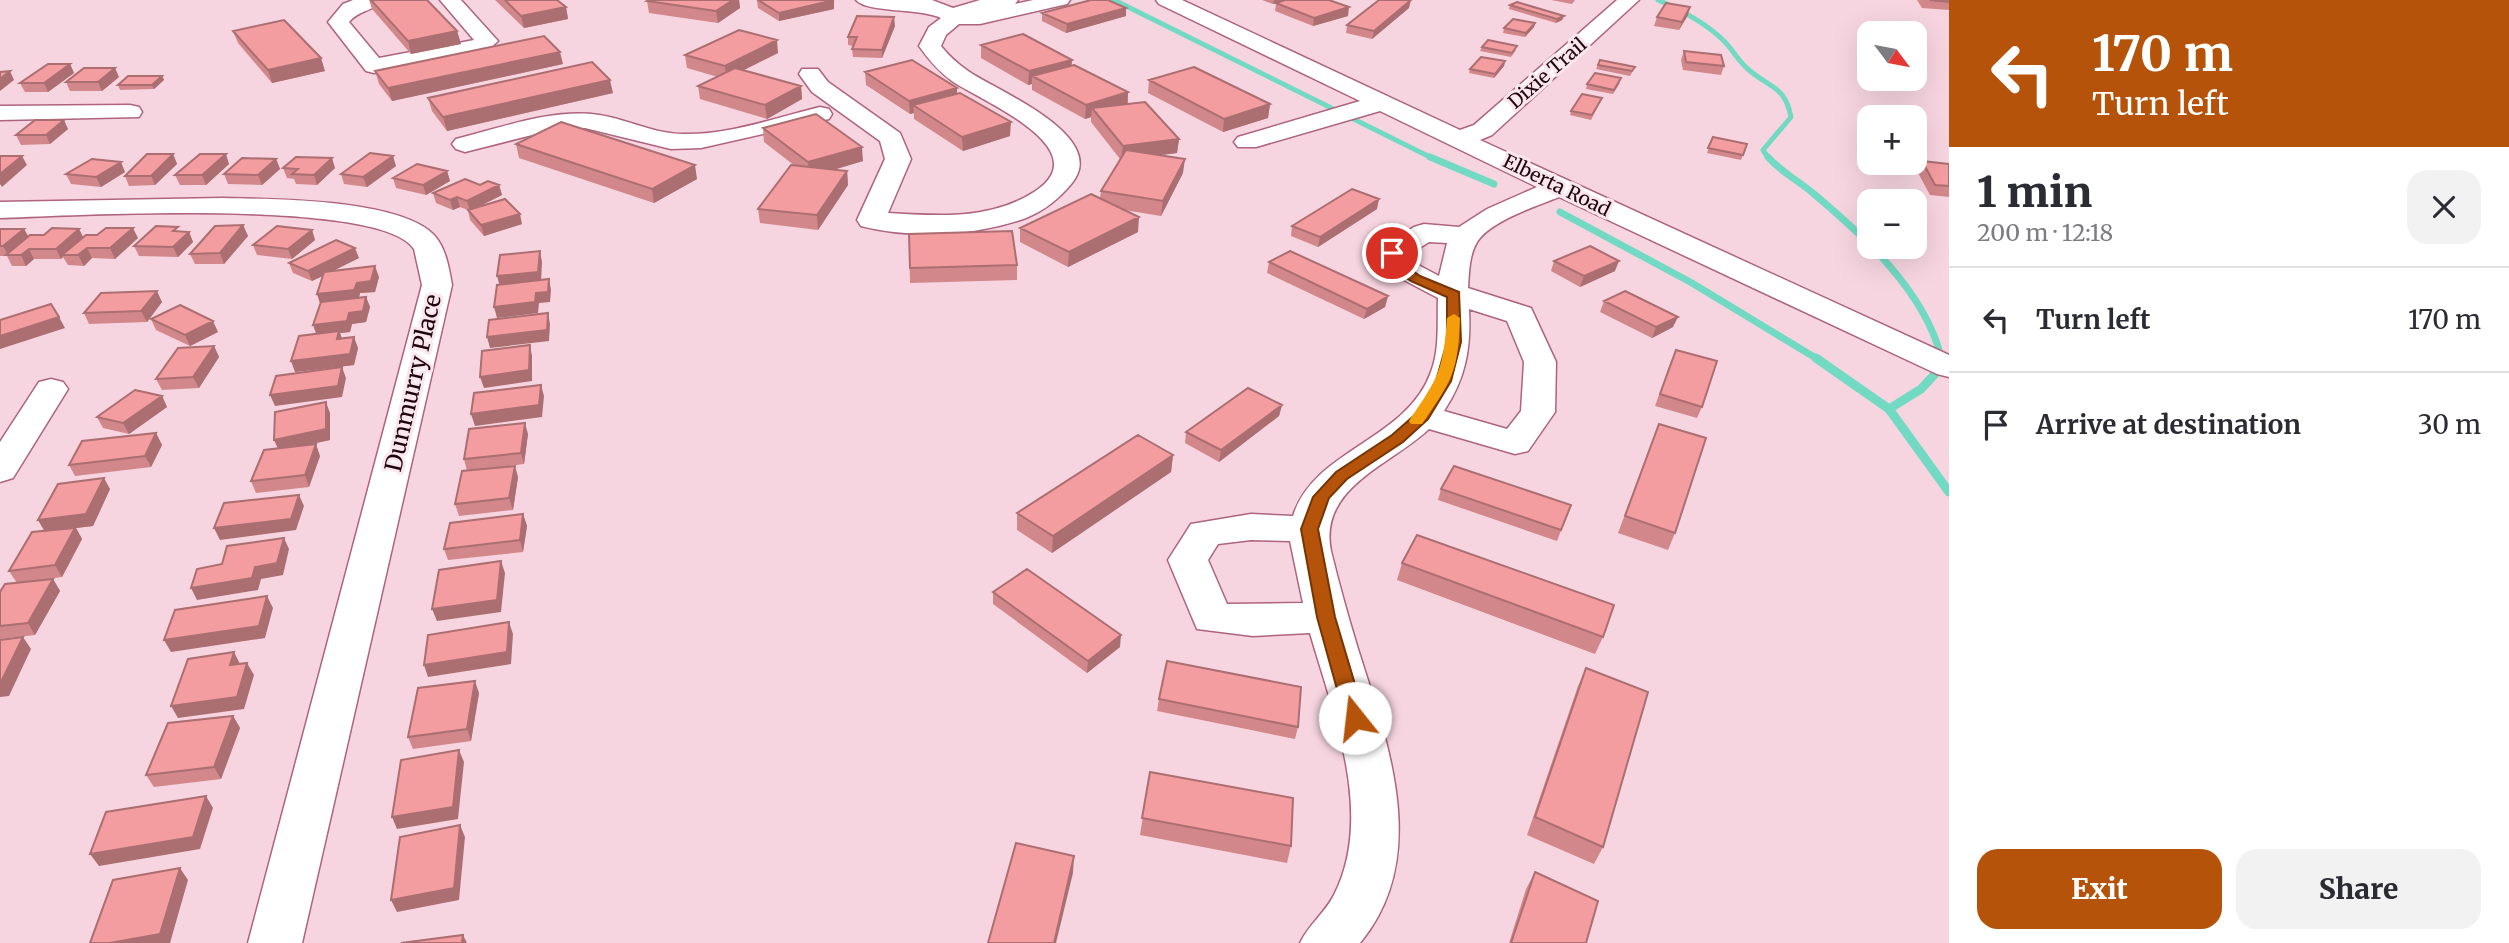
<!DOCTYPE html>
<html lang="en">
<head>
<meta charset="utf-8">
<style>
	:root { --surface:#fff; --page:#f2f2f3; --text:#2b2b33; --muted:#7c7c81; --line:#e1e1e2; --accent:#b45309 }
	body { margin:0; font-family:Merriweather,serif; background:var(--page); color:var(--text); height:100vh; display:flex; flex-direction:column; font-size:26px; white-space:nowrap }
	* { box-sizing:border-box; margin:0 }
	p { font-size:23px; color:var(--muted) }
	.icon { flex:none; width:38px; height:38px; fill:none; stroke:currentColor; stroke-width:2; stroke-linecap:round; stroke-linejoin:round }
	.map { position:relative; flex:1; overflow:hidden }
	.side { display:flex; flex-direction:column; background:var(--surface); width:560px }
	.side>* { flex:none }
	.banner { background:#b45309; color:#fff; overflow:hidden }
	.needle { width:46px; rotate:122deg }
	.buttons { position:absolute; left:1857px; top:21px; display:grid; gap:14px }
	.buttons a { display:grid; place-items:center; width:70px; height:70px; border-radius:14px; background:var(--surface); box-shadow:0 7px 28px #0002; font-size:35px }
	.pin { position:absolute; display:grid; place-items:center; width:60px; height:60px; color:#fff; margin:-30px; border:4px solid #fff; border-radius:50%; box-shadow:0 2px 7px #0007 }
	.me { position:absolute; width:77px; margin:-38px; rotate:344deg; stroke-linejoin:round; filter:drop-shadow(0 0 5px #0008) }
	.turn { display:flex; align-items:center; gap:24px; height:147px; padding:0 28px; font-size:32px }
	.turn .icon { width:91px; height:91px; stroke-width:2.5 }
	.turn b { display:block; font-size:49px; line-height:60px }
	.round { display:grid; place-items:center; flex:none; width:74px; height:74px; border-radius:21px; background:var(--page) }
	.overview { display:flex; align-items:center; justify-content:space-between; height:119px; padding:0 28px }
	h1 { font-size:42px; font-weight:800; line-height:52px }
	.button { display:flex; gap:14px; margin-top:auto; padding:14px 28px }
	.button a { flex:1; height:80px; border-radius:21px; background:var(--accent); color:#fff; font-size:28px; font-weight:800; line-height:80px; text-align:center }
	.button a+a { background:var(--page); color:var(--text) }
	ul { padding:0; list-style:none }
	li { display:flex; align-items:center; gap:21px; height:105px; padding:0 28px; border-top:2px solid var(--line) }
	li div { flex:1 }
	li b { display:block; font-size:26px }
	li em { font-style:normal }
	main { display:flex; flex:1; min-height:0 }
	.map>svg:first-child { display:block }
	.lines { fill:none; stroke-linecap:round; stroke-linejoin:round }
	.stream-far2 { stroke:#72dac2; stroke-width:5 }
	.stream-far1 { stroke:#72dac2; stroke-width:7 }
	.stream { stroke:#72dac2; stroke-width:9 }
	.minor-casing { stroke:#ae637f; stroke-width:3 }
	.minor { fill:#fff; fill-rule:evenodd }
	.wall { fill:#d2878a }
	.shaded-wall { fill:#ab6e71 }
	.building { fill:#f49da1; stroke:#ab6e71; stroke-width:2 }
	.route { fill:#b45309; stroke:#753606; stroke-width:2 }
	.slow { fill:#f59e0b }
	.labels { text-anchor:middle; stroke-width:6; stroke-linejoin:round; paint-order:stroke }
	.far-street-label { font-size:19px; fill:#200510; stroke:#f9e7ed }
	.street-label { font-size:23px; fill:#200510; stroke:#f9e7ed }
</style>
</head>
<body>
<main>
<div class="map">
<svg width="1949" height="943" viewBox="0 0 1949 943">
	<rect width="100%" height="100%" fill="#f7d5e0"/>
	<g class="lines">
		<path class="stream-far2" d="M1114,0L1434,159
			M1658,0C1681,10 1706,23 1724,41C1733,50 1739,62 1749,70C1770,88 1785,86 1791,117L1763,150L1769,159"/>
		<path class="stream-far1" d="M1430,157L1494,184
			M1768,157C1781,172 1799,181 1814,194C1864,236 1925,292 1941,357
			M1560,212L1692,283L1819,360"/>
		<path class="stream" d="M1816,358L1889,409L1949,492
			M1889,409L1921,389L1935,374"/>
		<defs>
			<path id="minor" d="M353,0H383C374,11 359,10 349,22L379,58L474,40L440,0H461L498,41L487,51L374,73L366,71L328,22L343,4Z
				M856,0H932L953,8L980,0H1018L1015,4L1033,0H1070L1067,4L980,24H959L946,35L941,46C949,56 958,64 968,71C997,91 1110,136 1072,183C1059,199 1045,210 1026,218C976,236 912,239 861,226L857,220L885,159L880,141L812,92L799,74L802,69H818L828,82L900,133L911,159L888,213C938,216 990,220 1034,192C1101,149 981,101 952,81C938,71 929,60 919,46L929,27L941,18C921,8 867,13 856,0Z
				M1156,0H1182L1460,130L1474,125L1617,0H1639L1492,135L1480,140L1949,355V377L1937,374L1559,197C1537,206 1487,222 1476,244C1469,257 1469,274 1468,288L1531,308L1556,362L1555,412L1528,451L1515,454L1429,429C1391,465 1318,487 1331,551C1339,584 1348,616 1358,649C1387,741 1432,857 1360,943H1300C1309,924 1325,913 1334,895C1375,815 1333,713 1310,633L1253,636L1197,629L1168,560L1191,524L1251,514L1293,516C1314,449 1406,441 1431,372C1440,348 1437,323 1438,298L1383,269L1377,253L1382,247L1414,227L1424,224L1459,227L1487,209L1537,187L1380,111L1256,147H1238L1234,142L1238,137L1360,101L1159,4ZM1429,242L1447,243L1439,276L1407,259V256ZM1469,309L1507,321L1524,362L1521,411L1507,429L1444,411C1466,378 1471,348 1469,309ZM1251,540L1290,541L1303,603L1227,604L1208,560L1218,544Z
				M130,105L139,107L142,112L139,117L0,120V106Z
				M820,107L829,109L832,114L829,119L701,148L671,149L585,128L540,133L465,152L456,149L452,144L456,139C501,128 552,108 599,115C627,119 654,134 683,134C729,135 775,118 820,107Z
				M223,198C273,199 399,199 434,235C446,248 449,268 452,285L302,943H248L422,285L414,249C381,197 67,216 0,218V202Z
				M51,379L63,382L68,389L13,478L0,482V442L39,382Z"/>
		</defs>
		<use href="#minor" class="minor-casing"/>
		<use href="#minor" class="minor"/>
	</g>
	<path class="wall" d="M369,0H427L457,31L461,44L411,54L372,9Z
		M495,0H557L566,7L568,19L524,28Z
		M649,0H739L740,8L718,23L649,13L647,1Z
		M757,0L834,9L779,21L758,8Z
		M1262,0H1329L1348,16L1313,26L1275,11L1276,3L1273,4Z
		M1551,0H1575L1572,4Z
		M1917,0H1949V10L1922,8Z
		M1510,5L1564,16L1562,20L1556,23L1509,9Z
		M1126,8V16L1066,33L1042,21V13Z
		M1409,8L1372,39L1346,33L1347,25Z
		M1688,15L1679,30L1654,26L1657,17Z
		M1535,23L1534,27L1525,37L1503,33L1504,28Z
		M895,26L882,58L853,57L852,49L854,46L848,45V37Z
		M233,31L325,71L272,83L238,43Z
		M981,45L1072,60L1071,65L1128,92V104L1179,139L1177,153L1160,155L1183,173L1161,216L1124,210L1138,232L1068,267L1020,242V228L1100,199L1101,191L1120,159L1091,122V117L1085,119L1032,90V84L1028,85L981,58Z
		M1482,47L1516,50L1511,57L1480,51Z
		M1684,51L1724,66L1721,75L1683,70L1681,60Z
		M778,53L743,70L801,86L802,99L767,119L700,99L698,86L718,77L687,68L685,55Z
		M1505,61L1504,66L1494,78L1469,73L1470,69Z
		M70,64L74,73L48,92H25L20,83Z
		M563,64L392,101L379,84L375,71Z
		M1598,65L1635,67L1630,76L1596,69Z
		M865,72L957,88V93L1010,136L963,151L914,119V113L910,114L866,85Z
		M162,76L164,80L154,89L120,90L118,85Z
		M119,77L102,91H70L66,82Z
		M1149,80L1270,104L1268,118L1223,132L1148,93Z
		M1620,83L1613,94L1586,89L1587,84Z
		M613,93L447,131L432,111L428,98Z
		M1602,98L1591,120L1570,115L1571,111Z
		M763,128L863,161L833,170L847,171L848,185L818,230L760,223L758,209L795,166L764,142Z
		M68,129L50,144L21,145L16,135Z
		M1713,137L1743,155L1741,160L1707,153Z
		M516,144L697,179L654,203L519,158Z
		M173,154L177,164L155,185L129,186L125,176Z
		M276,159L280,169L262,185L228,184L224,174Z
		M1922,161L1949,164V197L1930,195L1917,171Z
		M229,164L206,185H180L175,175Z
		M396,166L367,187L344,184L341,174Z
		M283,168H335L317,185L296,184L294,179L287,178Z
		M447,171L450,181L426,195L396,188L393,178Z
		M125,172L101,187L71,184L66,174Z
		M480,185H499L502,195L476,208L522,224L484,236L470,220L468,210L460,207L453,210L436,203L433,193Z
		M1377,209L1318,247L1291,236L1292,226Z
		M243,225L248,236L224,264H195L190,254Z
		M0,229H24L28,237L44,235L79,229L83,237L138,238L115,259L92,258L84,266L68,265L63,257L61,259H34L26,266H12L7,256H0Z
		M312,230L315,240L292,259L257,255L253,245Z
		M180,232H189L193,242L178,257L139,256L134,246Z
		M909,234L1017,265V280L910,283Z
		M359,258L333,271L379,277L375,292L360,293L359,298L366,297L370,307L366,322L352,324L350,332L340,333L342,339L358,348L354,365L295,372L316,334L320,304L317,294L323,276L312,281L293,273L289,263Z
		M1554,261L1615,271L1580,287L1551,271Z
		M1269,262L1388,296L1385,307L1364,319L1267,273Z
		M1604,301L1673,327L1652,338L1600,312Z
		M162,302L147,322L89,324L84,313Z
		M151,319L218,332L190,346L156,330Z
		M214,346L219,357L199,388L162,390L156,379Z
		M1671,361L1702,407L1697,418L1655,406Z
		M162,396L167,407L129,434L103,428L97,417Z
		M1282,405L1279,416L1219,462L1185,443L1186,432Z
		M330,413V440L306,445L320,456L309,487L256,493L251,481L277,448Z
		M1659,424L1675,533L1668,550L1618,533Z
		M156,433L162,445L151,467L75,476L69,465Z
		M528,434L524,464L473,470L518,477L513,510L459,516L455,504L467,471L464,459Z
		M1173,455L1171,472L1052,553L1017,530V513Z
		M110,489L93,526L76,528L82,539L62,577L17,583L9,571L44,531Z
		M1441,489L1571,505L1557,541L1438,500Z
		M523,514L527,526L523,552L448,560L444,549Z
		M1402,563L1603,637L1595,654L1397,580Z
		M53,579L60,591L35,635L0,639V592Z
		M993,592L1120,647L1087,673L993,604Z
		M1586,668L1603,847L1594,864L1527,835L1578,686Z
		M479,693L471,741L413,749L408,737Z
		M1159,699L1298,727L1295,739L1157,711Z
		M233,716L240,728L221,779L154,787L146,775Z
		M1150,772L1291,846L1287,863L1140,835Z
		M1535,872L1586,943H1509L1526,889Z"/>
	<path class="shaded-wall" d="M733,0H739L740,8L718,23L716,11Z
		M834,0V9L779,21V13Z
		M1274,0H1286L1273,4Z
		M1411,0L1409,8L1372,39L1374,31Z
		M566,7L568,19L524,28L521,16Z
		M1349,7L1348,16L1313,26L1314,18Z
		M1690,7L1688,15L1679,30L1682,22Z
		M1126,8V16L1066,33L1067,24Z
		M1564,16L1562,20L1556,23L1557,19Z
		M894,17L895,26L882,58V50Z
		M1535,23L1534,27L1525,37L1526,33Z
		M457,31L461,44L411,54L408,41Z
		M777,40L778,53L726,79L725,66Z
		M560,52L563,64L392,101L388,88Z
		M321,58L325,71L272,83L268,70Z
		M1072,60L1071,73L1032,76V84L1028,85L1029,71Z
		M1505,61L1504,66L1494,78L1495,74Z
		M70,64L74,73L48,92L44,83Z
		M115,68L119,77L102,91L98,82Z
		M10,71L14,80L0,91V79Z
		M162,76L164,80L154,89L152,85Z
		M610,80L613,93L447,131L443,117Z
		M801,86L802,99L767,119L765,105Z
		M957,88V101L913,105L914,113L910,114L909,101Z
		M1128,92L1127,106L1092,108L1091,117L1085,119L1086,105Z
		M1270,104L1268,118L1223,132L1224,119Z
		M64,120L68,129L50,144L46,135Z
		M1011,122L1010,136L963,151L962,137Z
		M1179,139L1177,153L1121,160L1123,146Z
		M862,147L863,161L809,177L808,162Z
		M173,154L177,164L155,185L151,176Z
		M226,154L229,164L206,185L202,175Z
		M22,156L27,165L2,187L0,184V174Z
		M393,156L396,166L367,187L363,177Z
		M332,158L335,168L317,185L314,175Z
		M276,159L280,169L262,185L258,175Z
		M1185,159L1183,173L1161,216L1163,201Z
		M121,162L125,172L101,187L96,177Z
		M695,165L697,179L654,203L652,189Z
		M447,171L450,181L426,195L423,185Z
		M847,171L848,185L818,230L817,215Z
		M499,185L502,195L470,211L467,201Z
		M457,197L460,207L453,210L450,200Z
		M1379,199L1377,209L1318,247L1320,237Z
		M520,214L522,224L484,236L481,225Z
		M1139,217L1138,232L1068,267L1069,252Z
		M243,225L248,236L224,264L220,253Z
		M133,228L138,238L115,259L110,248Z
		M24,229L30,239L8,255L3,246Z
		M79,229L84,239L62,255L63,257L61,259L56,249Z
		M312,230L315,240L292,259L288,249Z
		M189,232L193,242L178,257L173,247Z
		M87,248L92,258L84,266L78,255Z
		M355,248L359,258L312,281L308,271Z
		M29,249L34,259L26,266L21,255Z
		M540,251L542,262L541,283L500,287L497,276Z
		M1619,261L1615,271L1580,287L1584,276Z
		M375,266L379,277L375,292L360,293L358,301L321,305L317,294L357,283Z
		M549,279L551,290L550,302L539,303L538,313L497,318L494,307L536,293Z
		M157,291L162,302L147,322L141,311Z
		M1388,296L1385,307L1364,319L1367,309Z
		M366,297L370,307L366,322L352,324L350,332L340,333L343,342L317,336L313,325L349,313Z
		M548,313L550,324L549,341L490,348L487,337Z
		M59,317L65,328L0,349V336Z
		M1678,317L1673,327L1652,338L1656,327Z
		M213,321L218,332L190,346L185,335Z
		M354,337L358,348L354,365L295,372L291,361Z
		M530,345L532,356V381L484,388L480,377Z
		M214,346L219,357L199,388L193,377Z
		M342,367L346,378L342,397L275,406L270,395Z
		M541,385L544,396L542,417L475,426L471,414Z
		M162,396L167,407L129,434L123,423Z
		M326,402L330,413V440L279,451L274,440Z
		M1282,405L1279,416L1219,462L1221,450Z
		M525,423L528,434L524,464L521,453Z
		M156,433L162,445L151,467L145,456Z
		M316,444L320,456L309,487L305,475Z
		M1173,455L1171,472L1052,553L1053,536Z
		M515,466L518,477L513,510L509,498Z
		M104,478L110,489L93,526L76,528L82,539L62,577L55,565L45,532L38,520Z
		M299,495L304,506L296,530L220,540L214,528Z
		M523,514L527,526L523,552L520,540Z
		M284,538L289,549L283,575L261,579L258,590L197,600L191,588L255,567Z
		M501,561L505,573L501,612L437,621L432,609Z
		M53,579L60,591L35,635L28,623Z
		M267,596L273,608L265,638L171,652L164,640Z
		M509,622L513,634L511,664L428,677L424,665Z
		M1121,635L1120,647L1087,673L1088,661Z
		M23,637L31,649L9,696L0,697V684Z
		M234,652L240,664L230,665Z
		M247,663L254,675L244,709L178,718L171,706Z
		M475,681L479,693L471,741L467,729Z
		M233,716L240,728L221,779L214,767Z
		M459,750L464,762L458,819L397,829L392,817Z
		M206,796L213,808L200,849L99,866L90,854Z
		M460,825L465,837L459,900L397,912L391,900Z
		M1074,856L1073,873L1056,943H1054Z
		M180,868L188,880L170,943H110Z
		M463,935L467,943H462Z"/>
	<path class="building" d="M371,0H427L457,31L408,41Z
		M505,0H557L566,7L521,16Z
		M649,0H733L716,11L647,1Z
		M758,0H834L779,13Z
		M1091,0H1108L1126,8L1067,24L1042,13Z
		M1285,0H1329L1349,7L1314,18L1276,3Z
		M1379,0H1411L1374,31L1347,25Z
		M1930,0H1949V2Z
		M1517,2L1564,16L1557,19L1510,5Z
		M1666,3L1690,7L1682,22L1657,17Z
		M857,16L894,17L882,50L852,49L857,37H848Z
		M1513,19L1535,23L1526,33L1504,28Z
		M284,20L321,58L268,70L233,31Z
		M739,30L777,40L725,66L685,55Z
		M1023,34L1072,60L1029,71L981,45Z
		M544,36L560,52L388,88L375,71Z
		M1488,40L1517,46L1512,53L1482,47Z
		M1684,51L1721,55L1724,66L1686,62Z
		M1481,57L1505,61L1495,74L1470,69Z
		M912,60L957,88L909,101L865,72Z
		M1600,60L1635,67L1632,71L1598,65Z
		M592,62L610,80L443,117L428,98Z
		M48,64H70L44,83H20Z
		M1074,65L1128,92L1086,105L1032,76Z
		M1194,67L1270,104L1224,119L1149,80Z
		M84,68H115L98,82H66Z
		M735,68L801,86L765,105L698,86Z
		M10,71L0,79V72Z
		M1595,73L1621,78L1614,90L1587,84Z
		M128,76H162L152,85H118Z
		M960,93L1011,122L962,137L913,105Z
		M1582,94L1602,98L1592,115L1571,111Z
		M1145,102L1179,139L1123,146L1092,108Z
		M816,114L862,147L808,162L763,128Z
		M35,120H64L46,135H16Z
		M561,122L695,165L652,189L516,144Z
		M1713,137L1747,144L1743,155L1708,148Z
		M1126,150L1185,159L1163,201L1101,191Z
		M370,153L393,156L363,177L341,174Z
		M147,154H173L151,176H125Z
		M200,154H226L202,175H175Z
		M0,156H22L0,174Z
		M296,157L332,158L314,175L292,174L298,169L283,168Z
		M242,158L276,159L258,175L224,174Z
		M92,159L121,162L96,177L66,174Z
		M1922,161L1949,164V186L1935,185Z
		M417,164L447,171L423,185L393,178Z
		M791,165L847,171L817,215L758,209Z
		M465,179L480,185L488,181L499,185L467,201L457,197L450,200L433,193Z
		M1352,189L1379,199L1320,237L1292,226Z
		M1091,194L1139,217L1069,252L1020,228Z
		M505,199L520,214L481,225L468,210Z
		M243,225L220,253L190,254L215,226Z
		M156,226L178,227L173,231L189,232L173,247L134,246Z
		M277,226L312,230L288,249L253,245Z
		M52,228L79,229L56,249H29L21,255H6L30,235H44Z
		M106,228H133L110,248H87L78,255H62L86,235H97Z
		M0,229H24L3,246H0Z
		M1012,231L1017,265L910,268L909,234Z
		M336,240L355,248L308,271L289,263Z
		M1590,246L1619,261L1584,276L1554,261Z
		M540,251L538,272L497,276L500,255Z
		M1290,251L1388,296L1367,309L1269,262Z
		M375,266L371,281L357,283L354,290L317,294L324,272Z
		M549,279L548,292L536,293L535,302L494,307L497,285Z
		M157,291L141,311L84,313L101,293Z
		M1625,291L1678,317L1656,327L1604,301Z
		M366,297L363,311L349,313L347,321L313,325L321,302Z
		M51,304L59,317L0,336V320Z
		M180,305L213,321L185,335L151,319Z
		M548,313L547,330L487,337L489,320Z
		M339,331L337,339L354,337L350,354L291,361L299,336Z
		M530,345L529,370L480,377L482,351Z
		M214,346L193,377L156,379L178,348Z
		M1676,350L1717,361L1702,407L1660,394Z
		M342,367L338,386L270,395L276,376Z
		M541,385L539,405L471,414L474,393Z
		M1248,388L1282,405L1221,450L1186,432Z
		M135,390L162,396L123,423L97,417Z
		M326,402V429L274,440L275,412Z
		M525,423L521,453L464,459L469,429Z
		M1659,424L1706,438L1675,533L1625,516Z
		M156,433L145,456L69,465L82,441Z
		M1138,435L1173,455L1053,536L1017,513Z
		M316,444L305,475L251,481L264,450Z
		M515,466L509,498L455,504L462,471Z
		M1454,466L1571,505L1561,530L1441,489Z
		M104,478L86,514L38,520L58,484Z
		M299,495L291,519L214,528L224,503Z
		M523,514L520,540L444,549L450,523Z
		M75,528L55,565L9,571L32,532Z
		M1417,535L1614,605L1603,637L1402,563Z
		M284,538L277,563L255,567L252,578L191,588L197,569L222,564L227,546Z
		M501,561L497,600L432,609L439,570Z
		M1027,569L1121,635L1088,661L993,592Z
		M53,579L28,623L0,626V592L5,584Z
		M267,596L259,626L164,640L175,610Z
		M509,622L507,652L424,665L428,635Z
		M23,637L0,684V640Z
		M234,652L230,665L247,663L237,697L171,706L188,659Z
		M1167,661L1301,687L1298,727L1159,699Z
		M1586,668L1648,692L1603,847L1535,817Z
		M475,681L467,729L408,737L418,688Z
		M233,716L214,767L146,775L168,723Z
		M459,750L453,807L392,817L401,760Z
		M1150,772L1293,798L1291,846L1142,818Z
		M206,796L193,837L90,854L106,812Z
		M460,825L454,888L391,900L400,837Z
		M1016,843L1074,856L1054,943H988Z
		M180,868L160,934L110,943H90L113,880Z
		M1535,872L1598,901L1586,943H1511Z
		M463,935L462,943H401Z"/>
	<path class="route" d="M1388,250H1397L1399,261L1420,276L1459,292L1461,342L1451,381L1428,419L1403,442L1347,479L1329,498L1318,529L1335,617L1365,718L1362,724H1348L1345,718L1317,617L1301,529L1313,497L1336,472L1392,435L1417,413L1436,381L1447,342V297L1411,281L1388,265Z"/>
	<path class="slow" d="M1454,314L1460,318C1458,372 1453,379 1422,424H1411L1409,421C1439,377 1443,371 1447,318Z"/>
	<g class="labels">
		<g class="far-street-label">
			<text transform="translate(1547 73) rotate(-41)" y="7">Dixie Trail</text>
			<text transform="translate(1557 185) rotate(26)" y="7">Elberta Road</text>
		</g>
		<g class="street-label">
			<text transform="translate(413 383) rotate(-77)" y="8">Dunmurry Place</text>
		</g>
	</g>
</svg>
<div class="buttons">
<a><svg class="needle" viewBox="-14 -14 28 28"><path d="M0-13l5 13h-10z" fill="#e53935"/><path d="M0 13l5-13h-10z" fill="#7c7c81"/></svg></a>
<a>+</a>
<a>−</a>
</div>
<div class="pin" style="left:1392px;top:253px;background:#d93025"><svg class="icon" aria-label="arrive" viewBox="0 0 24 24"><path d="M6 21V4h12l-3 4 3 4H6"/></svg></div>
<svg class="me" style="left:1355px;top:718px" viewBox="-20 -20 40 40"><circle r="19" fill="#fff"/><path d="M0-13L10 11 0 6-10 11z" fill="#b45309"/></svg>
</div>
<section class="side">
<div class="banner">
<div class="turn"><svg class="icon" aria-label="left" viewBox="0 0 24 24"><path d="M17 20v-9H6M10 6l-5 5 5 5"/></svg><div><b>170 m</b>Turn left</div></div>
</div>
<div class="overview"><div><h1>1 min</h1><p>200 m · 12:18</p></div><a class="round"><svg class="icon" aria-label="close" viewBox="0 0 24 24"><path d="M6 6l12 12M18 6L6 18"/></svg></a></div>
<ul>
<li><svg class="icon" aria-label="left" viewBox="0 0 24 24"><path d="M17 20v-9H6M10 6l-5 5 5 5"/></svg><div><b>Turn left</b></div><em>170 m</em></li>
<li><svg class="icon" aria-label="arrive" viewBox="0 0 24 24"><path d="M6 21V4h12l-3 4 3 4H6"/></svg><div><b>Arrive at destination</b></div><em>30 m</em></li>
</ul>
<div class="button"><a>Exit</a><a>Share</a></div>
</section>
</main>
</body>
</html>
